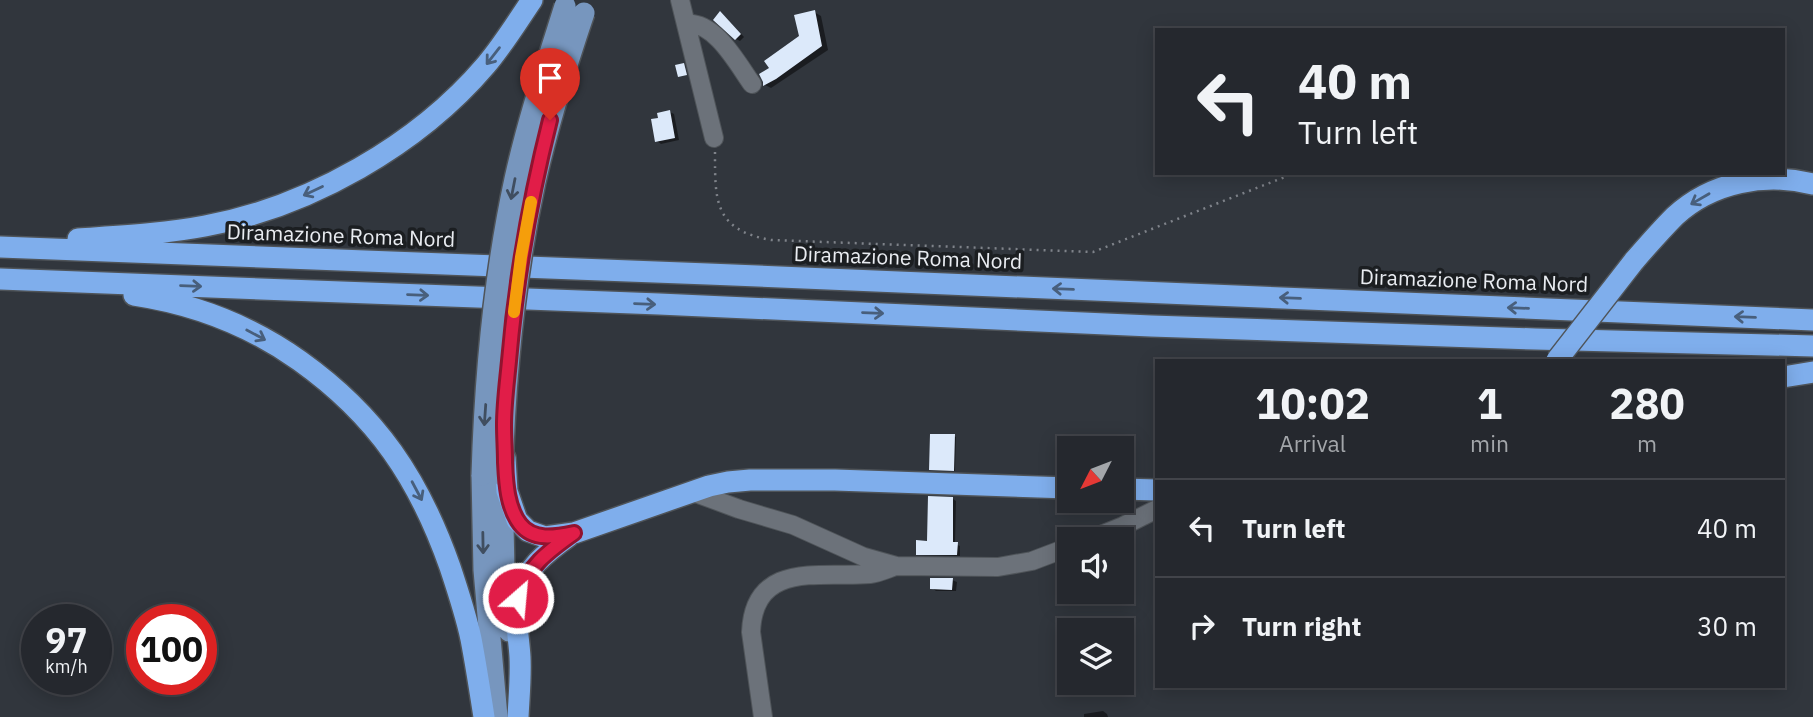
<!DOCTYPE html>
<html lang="en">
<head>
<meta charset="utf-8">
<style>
	:root { --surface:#25282e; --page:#2d3036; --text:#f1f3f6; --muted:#a3a6aa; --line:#42444a }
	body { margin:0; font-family:"IBM Plex Sans",sans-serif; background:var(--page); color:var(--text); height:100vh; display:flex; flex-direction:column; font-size:26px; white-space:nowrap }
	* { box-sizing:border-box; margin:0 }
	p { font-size:23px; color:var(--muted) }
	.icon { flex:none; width:38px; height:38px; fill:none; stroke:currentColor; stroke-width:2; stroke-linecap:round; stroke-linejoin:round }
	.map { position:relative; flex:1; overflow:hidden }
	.side { position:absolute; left:1155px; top:359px; width:630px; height:329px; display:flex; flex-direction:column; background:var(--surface); border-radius:0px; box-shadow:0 4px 18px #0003,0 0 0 2px var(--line) }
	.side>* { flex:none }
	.hud { position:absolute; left:1155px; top:28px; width:630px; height:147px; border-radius:0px; box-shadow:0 4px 18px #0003,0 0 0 2px var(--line); background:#25282e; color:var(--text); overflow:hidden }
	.needle { width:46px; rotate:228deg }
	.buttons { position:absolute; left:1057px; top:436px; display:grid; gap:14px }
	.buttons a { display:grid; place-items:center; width:77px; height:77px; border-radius:0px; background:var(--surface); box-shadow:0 4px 18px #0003,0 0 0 2px var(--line); font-size:35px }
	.speed { position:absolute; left:21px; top:604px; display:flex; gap:14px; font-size:35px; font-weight:700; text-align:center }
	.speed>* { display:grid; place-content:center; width:91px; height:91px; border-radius:50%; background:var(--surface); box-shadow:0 4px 18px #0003,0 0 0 2px var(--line); line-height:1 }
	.speed small { font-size:18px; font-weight:400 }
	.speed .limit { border:10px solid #d22; background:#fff; color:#111 }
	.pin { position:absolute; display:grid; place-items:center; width:60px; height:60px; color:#fff; margin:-72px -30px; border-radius:50% 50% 50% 0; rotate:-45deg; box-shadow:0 0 7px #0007 }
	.pin .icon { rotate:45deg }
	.me { position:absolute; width:77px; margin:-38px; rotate:27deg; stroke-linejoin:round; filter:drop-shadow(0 0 5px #0008) }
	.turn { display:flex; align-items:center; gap:24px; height:147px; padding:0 28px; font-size:32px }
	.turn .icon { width:91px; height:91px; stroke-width:2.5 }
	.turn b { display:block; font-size:49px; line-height:60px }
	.eta { display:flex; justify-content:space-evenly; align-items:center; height:119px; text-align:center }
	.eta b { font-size:42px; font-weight:700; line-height:49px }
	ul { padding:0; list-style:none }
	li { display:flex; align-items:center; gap:21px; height:98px; padding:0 28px; border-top:2px solid var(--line) }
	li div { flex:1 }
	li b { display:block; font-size:26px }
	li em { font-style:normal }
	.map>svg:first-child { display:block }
	.shadow { fill:#0007 }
	.building { fill:#dce9fa }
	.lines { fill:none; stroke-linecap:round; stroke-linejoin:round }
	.minor-casing { stroke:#4f5459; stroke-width:20 }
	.major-casing { stroke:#4f5459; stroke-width:24 }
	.highway-casing { stroke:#4f5459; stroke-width:24 }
	.path { stroke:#7f838a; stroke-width:2.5; stroke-dasharray:2 5; stroke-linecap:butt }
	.minor { stroke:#6c727a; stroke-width:18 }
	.major { stroke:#7796be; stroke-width:21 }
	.highway { stroke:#7faeec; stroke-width:21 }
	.major-bridge-casing { stroke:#4f5459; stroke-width:24; stroke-linecap:butt }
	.highway-bridge-casing { stroke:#4f5459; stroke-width:24; stroke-linecap:butt }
	.major-bridge { stroke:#7796be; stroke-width:21 }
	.highway-bridge { stroke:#7faeec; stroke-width:21 }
	.oneway { stroke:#485f7c }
	.oneway2 { stroke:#404e60 }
	.route-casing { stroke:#92132f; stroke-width:18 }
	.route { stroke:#e11d48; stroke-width:12 }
	.slow { stroke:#f59e0b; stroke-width:12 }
	.labels { text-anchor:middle; stroke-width:7; stroke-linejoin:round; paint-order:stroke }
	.street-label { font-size:21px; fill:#e9ecf1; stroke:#1b1e21 }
</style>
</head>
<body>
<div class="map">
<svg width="1813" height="717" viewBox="0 0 1813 717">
	<rect width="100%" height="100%" fill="#31363d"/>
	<path class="shadow" d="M814,12L821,16L828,50L771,88L765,85L771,69L801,37Z
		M724,16L744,37L740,41L736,39Z
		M670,112L674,114L679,140L661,144L657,141Z
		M954,436L956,437L955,471L932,470Z
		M953,499L956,501L955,544L960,546V556L921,555L918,554L929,543Z
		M952,580L957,582L956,591H936L932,588Z
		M1103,711L1107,714L1108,717H1084V714Z"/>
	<path class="building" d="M815,10L822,46L776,79L763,86V82L759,74L769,68L764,61L799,36L794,15Z
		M720,11L741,34L735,40L713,20Z
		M684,63L687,75L678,77L675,65Z
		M670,110L675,138L655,142L651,119L658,118L657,113Z
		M930,434H955L954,471L929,470Z
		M928,496L953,497V542H958L957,555H916V540L927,541Z
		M930,578H953L952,590L930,589Z"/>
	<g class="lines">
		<defs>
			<path id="minor" d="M680,0L714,138
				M686,24C715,21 737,63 752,84
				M693,492L739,509L793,525L864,557L896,566L998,567L1032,561L1069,547
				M1091,539L1123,526L1157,509
				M763,717L751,632C754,560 821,578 870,574C879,573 887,569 896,566"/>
			<path id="major" d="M482,475L484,570L497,717
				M502,482L504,569L509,631"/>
			<path id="highway" d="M78,239C120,236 163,234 205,226C309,207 418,145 486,65C503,45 517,22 532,0
				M0,247L708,274L1813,320
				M1634,261C1647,246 1661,230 1675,216C1712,182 1765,172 1813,184
				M0,279L659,304L1151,326L1535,339L1813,346
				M134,295C194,304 251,326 300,361C377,416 419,479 450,567C458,591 466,615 471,639C476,665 480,691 484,717
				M1783,377L1813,372
				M505,458L507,491L517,520L528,531L545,537L574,533L709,486L728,482L750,480H835L1069,488
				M1122,489L1157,490
				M518,717C519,697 521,677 520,657C519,638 514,616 518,597C523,570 548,551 569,536"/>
		</defs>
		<use href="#minor" class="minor-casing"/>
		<use href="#major" class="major-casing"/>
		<use href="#highway" class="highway-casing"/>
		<path class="path" d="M715,152C715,201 714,230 771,240L1093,252L1295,173"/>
		<use href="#minor" class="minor"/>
		<use href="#major" class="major"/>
		<use href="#highway" class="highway"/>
		<defs>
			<path id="major-bridge" d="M482,475C485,376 494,276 515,179C528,120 547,63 565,6
				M502,475C505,377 514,278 535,182C548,125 565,69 584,13"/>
			<path id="highway-bridge" d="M1557,360L1634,261"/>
		</defs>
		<use href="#major-bridge" class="major-bridge-casing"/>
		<use href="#highway-bridge" class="highway-bridge-casing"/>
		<use href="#major-bridge" class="major-bridge"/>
		<use href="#highway-bridge" class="highway-bridge"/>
	</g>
	<defs><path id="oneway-shaft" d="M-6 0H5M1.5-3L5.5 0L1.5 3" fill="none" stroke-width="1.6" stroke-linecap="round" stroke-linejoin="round" transform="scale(1.75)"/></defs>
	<g class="oneway">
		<use href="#oneway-shaft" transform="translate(493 56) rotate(128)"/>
		<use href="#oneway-shaft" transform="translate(313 191) rotate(155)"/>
		<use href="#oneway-shaft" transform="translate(1700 199) rotate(150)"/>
		<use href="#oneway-shaft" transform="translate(191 286) rotate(2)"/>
		<use href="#oneway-shaft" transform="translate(1063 289) rotate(-178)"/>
		<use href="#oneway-shaft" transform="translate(418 295) rotate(2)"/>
		<use href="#oneway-shaft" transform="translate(1290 298) rotate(-178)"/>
		<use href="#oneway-shaft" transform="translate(645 304) rotate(2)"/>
		<use href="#oneway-shaft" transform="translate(1518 308) rotate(-178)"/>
		<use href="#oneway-shaft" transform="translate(873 313) rotate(2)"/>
		<use href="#oneway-shaft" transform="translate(1745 317) rotate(-178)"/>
		<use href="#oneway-shaft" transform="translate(256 335) rotate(28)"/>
		<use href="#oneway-shaft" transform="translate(417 491) rotate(62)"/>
	</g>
	<g class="oneway2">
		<use href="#oneway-shaft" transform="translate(513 189) rotate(101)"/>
		<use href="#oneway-shaft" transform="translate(485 415) rotate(94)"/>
		<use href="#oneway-shaft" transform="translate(483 543) rotate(89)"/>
	</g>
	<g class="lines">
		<defs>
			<path id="route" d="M518,598C525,568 550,550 574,533C555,537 533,541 520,524C507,507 506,482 505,462C505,450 504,437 504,425C504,404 507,382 509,361C516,279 530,199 550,120"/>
		</defs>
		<use href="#route" class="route-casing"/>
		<use href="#route" class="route"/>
		<path class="slow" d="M514,312L521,257L531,202"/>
	</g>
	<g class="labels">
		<g class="street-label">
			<text transform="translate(341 236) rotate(2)" y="7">Diramazione Roma Nord</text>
			<text transform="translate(908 258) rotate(2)" y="7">Diramazione Roma Nord</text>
			<text transform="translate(1474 281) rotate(2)" y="7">Diramazione Roma Nord</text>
		</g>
	</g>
</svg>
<div class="buttons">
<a><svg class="needle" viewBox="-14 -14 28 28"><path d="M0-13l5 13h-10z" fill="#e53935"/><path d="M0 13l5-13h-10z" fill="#a3a6aa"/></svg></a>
<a><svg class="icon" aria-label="sound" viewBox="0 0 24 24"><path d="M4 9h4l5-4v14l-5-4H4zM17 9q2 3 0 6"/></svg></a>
<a><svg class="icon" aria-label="layers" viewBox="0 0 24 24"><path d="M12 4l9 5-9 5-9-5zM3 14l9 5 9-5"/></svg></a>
</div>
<div class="speed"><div>97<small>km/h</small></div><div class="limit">100</div></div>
<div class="pin" style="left:550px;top:120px;background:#d93025"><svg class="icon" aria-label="arrive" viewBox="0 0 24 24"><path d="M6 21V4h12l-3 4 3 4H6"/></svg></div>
<svg class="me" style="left:518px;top:598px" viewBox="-20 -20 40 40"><circle r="17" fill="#e11d48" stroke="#fff" stroke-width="3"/><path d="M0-11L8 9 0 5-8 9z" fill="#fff"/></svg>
<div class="hud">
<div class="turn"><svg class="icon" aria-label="left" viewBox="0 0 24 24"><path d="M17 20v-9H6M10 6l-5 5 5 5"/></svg><div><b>40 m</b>Turn left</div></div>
</div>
<section class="side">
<div class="eta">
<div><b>10:02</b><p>Arrival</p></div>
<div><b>1</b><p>min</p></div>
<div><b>280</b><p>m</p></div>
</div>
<ul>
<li><svg class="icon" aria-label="left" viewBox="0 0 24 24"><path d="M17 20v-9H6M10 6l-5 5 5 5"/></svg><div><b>Turn left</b></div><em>40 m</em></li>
<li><svg class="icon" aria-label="right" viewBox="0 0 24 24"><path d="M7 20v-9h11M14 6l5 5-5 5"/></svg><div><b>Turn right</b></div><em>30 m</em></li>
</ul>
</section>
</div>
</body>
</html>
